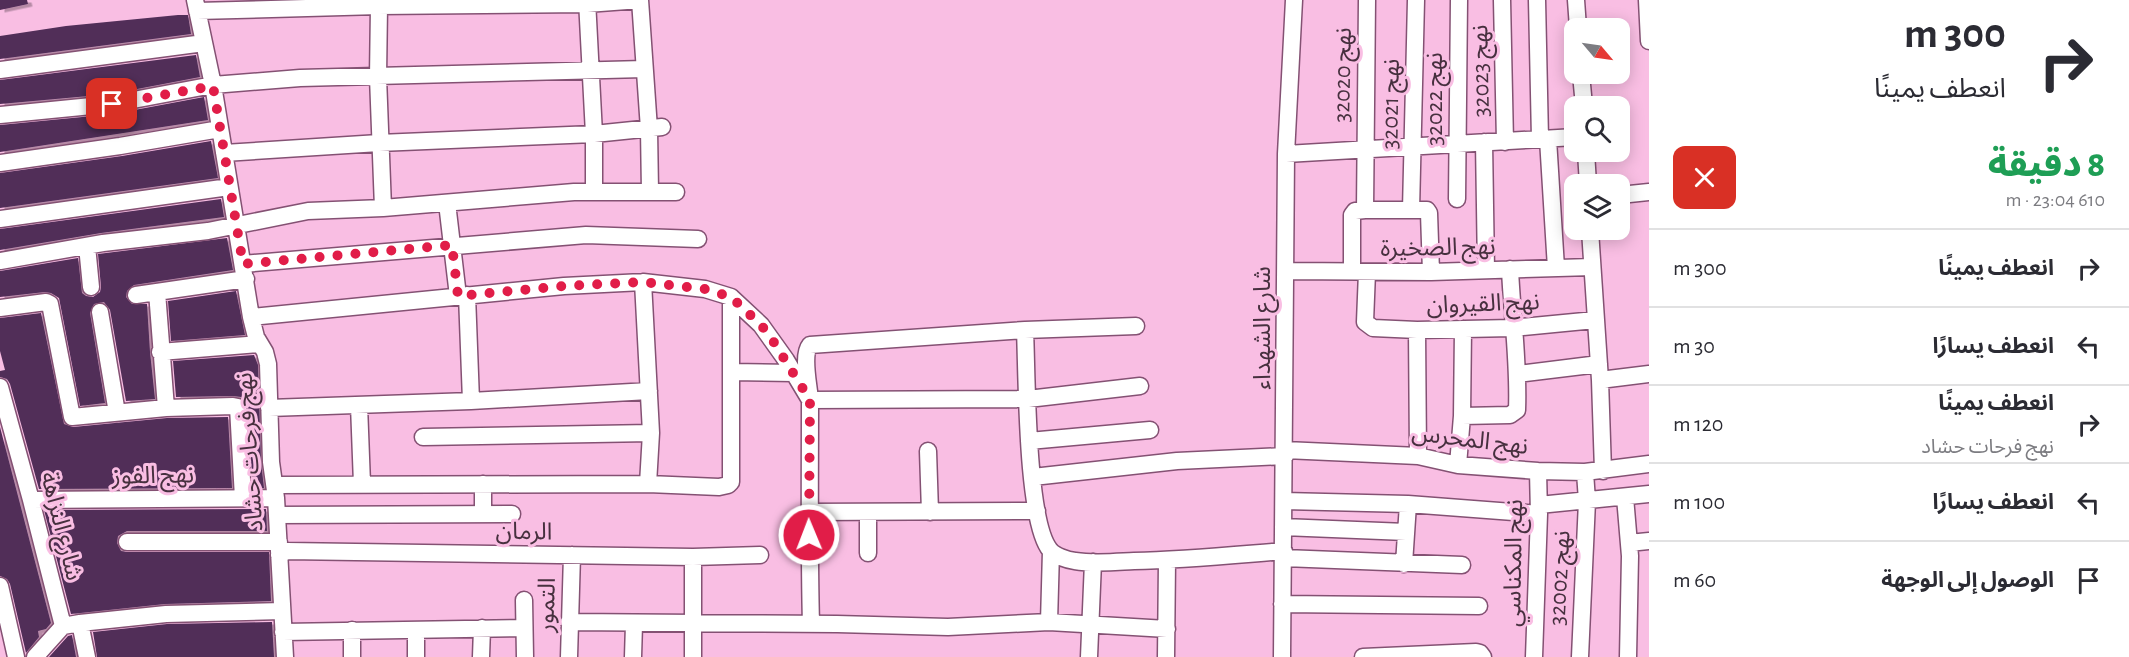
<!DOCTYPE html>
<html lang="ar">
<head>
<meta charset="utf-8">
<style>
	:root { --surface:#fff; --page:#f7f7f7; --text:#2b2b33; --muted:#7c7c81; --line:#e1e1e2 }
	body { margin:0; font-family:"Alegreya Sans","Noto Sans Arabic",sans-serif; background:var(--page); color:var(--text); direction:rtl; height:100vh; display:flex; flex-direction:column; font-size:22px; white-space:nowrap }
	* { box-sizing:border-box; margin:0 }
	p { font-size:20px; color:var(--muted) }
	.icon { flex:none; width:33px; height:33px; fill:none; stroke:currentColor; stroke-width:2; stroke-linecap:round; stroke-linejoin:round }
	.map { position:relative; flex:1; overflow:hidden; direction:ltr }
	.details { display:flex; flex-direction:column; background:var(--surface); width:480px }
	.details>* { flex:none }
	.guide { background:#fff; color:var(--text); overflow:hidden }
	.needle { width:39px; rotate:119deg }
	.tools { position:absolute; left:1564px; top:18px; display:grid; gap:12px }
	.tools a { display:grid; place-items:center; width:66px; height:66px; border-radius:12px; background:var(--surface); box-shadow:0 3px 15px #0003; font-size:30px }
	.pin { position:absolute; display:grid; place-items:center; width:51px; height:51px; color:#fff; margin:-26px; border-radius:12px; box-shadow:0 3px 9px #0006 }
	.me { position:absolute; width:66px; margin:-33px; rotate:359deg; stroke-linejoin:round; filter:drop-shadow(0 0 4px #0008) }
	.turn { display:flex; align-items:center; gap:21px; height:126px; padding:0 24px; font-size:27px }
	.turn .icon { width:78px; height:78px; stroke-width:2.5 }
	.turn b { display:block; font-size:42px; line-height:51px }
	.round { display:grid; place-items:center; flex:none; width:63px; height:63px; border-radius:12px; background:var(--page) }
	.head { display:flex; align-items:center; justify-content:space-between; height:102px; padding:0 24px }
	h1 { font-size:36px; font-weight:800; line-height:45px; color:#1e9e55 }
	ul { padding:0; list-style:none }
	li { display:flex; align-items:center; gap:18px; height:78px; padding:0 24px; border-top:2px solid var(--line) }
	li div { flex:1 }
	li b { display:block; font-size:22px }
	li em { font-style:normal }
	main { display:flex; flex:1; min-height:0 }
	.map>svg:first-child { display:block }
	.building { fill:#512e59; filter:url(#shadow) }
	.lines { fill:none; stroke-linecap:round; stroke-linejoin:round }
	.minor-casing { stroke:#845173; stroke-width:19 }
	.minor { stroke:#fff; stroke-width:16 }
	.route { stroke:#e11d48; stroke-width:10; stroke-dasharray:0 18 }
	.labels { text-anchor:middle; stroke-width:6; stroke-linejoin:round; paint-order:stroke }
	.street-label { font-size:24px; fill:#47303f; stroke:#f9bee3 }
</style>
</head>
<body>
<main>
<section class="details">
<div class="guide">
<div class="turn"><svg class="icon" aria-label="right" viewBox="0 0 24 24"><path d="M7 20v-9h11M14 6l5 5-5 5"/></svg><div><b>300 m</b>انعطف يمينًا</div></div>
</div>
<div class="head"><div><h1>8 دقيقة</h1><p>610 m · 23:04</p></div><a class="round" style="background:#d93025;color:#fff"><svg class="icon" aria-label="close" viewBox="0 0 24 24"><path d="M6 6l12 12M18 6L6 18"/></svg></a></div>
<ul>
<li><svg class="icon" aria-label="right" viewBox="0 0 24 24"><path d="M7 20v-9h11M14 6l5 5-5 5"/></svg><div><b>انعطف يمينًا</b></div><em>300 m</em></li>
<li><svg class="icon" aria-label="left" viewBox="0 0 24 24"><path d="M17 20v-9H6M10 6l-5 5 5 5"/></svg><div><b>انعطف يسارًا</b></div><em>30 m</em></li>
<li><svg class="icon" aria-label="right" viewBox="0 0 24 24"><path d="M7 20v-9h11M14 6l5 5-5 5"/></svg><div><b>انعطف يمينًا</b><p>نهج فرحات حشاد</p></div><em>120 m</em></li>
<li><svg class="icon" aria-label="left" viewBox="0 0 24 24"><path d="M17 20v-9H6M10 6l-5 5 5 5"/></svg><div><b>انعطف يسارًا</b></div><em>100 m</em></li>
<li><svg class="icon" aria-label="arrive" viewBox="0 0 24 24"><path d="M6 21V4h12l-3 4 3 4H6"/></svg><div><b>الوصول إلى الوجهة</b></div><em>60 m</em></li>
</ul>
</section>
<div class="map">
<svg width="1649" height="657" viewBox="0 0 1649 657">
	<defs>
		<filter id="shadow"><feDropShadow dx="4.5" dy="2.5" stdDeviation="0" flood-color="#0004"/></filter>
	</defs>
	<rect width="100%" height="100%" fill="#f9bee3"/>
	<path class="building" d="M0,0H27L28,4L0,10Z
		M178,15H188L191,34L0,59V36L66,26Z
		M196,55L200,77L111,94L0,104V80Z
		M204,97L208,120L0,152V125L113,114Z
		M211,141L218,178L0,208V173L122,156Z
		M221,199L224,217L101,233L0,250V229Z
		M227,238L233,270L134,285L127,291L126,297L132,304H147L150,352L155,399L126,401L110,310L104,302L94,304L90,313L105,403L80,406L59,298L51,293L45,292L0,297V271L78,258L82,293L86,296L93,297L100,292L101,287L98,254Z
		M236,291L245,335L171,341L168,301Z
		M41,313L64,424L73,427L167,418L228,417L232,488L39,489L10,384L7,379L0,377V371L5,370L0,351V318Z
		M254,355L258,365L261,462L264,488H253L247,402L241,397L233,396L176,397L173,361Z
		M0,427L51,623L46,629L38,631L39,637L26,653L10,584L7,579L0,576Z
		M266,509L267,531H127L118,536L117,543L121,551L127,552H269L271,601L165,604L71,614L44,510Z
		M272,622L274,657H97L93,632L167,624Z
		M72,635L76,657H49L68,636Z"/>
	<g class="lines">
		<defs>
			<path id="minor" d="M195,0L213,85L251,317L256,337L265,352L268,364L271,462L276,498L285,657
				M587,0L594,134V191
				M640,0L649,129L650,192
				M1367,0L1365,210H1427L1429,213L1431,272
				M1502,0L1505,142
				M1537,0L1540,139
				M1576,0L1578,28
				M1647,0L1649,41
				M379,6L378,77L383,208
				M197,11L379,6L587,4L640,0
				M0,70L204,43
				M1581,74L1584,106
				M0,115L112,104L213,85L300,78L644,69
				M1548,139L1556,268
				M1484,142L1486,270
				M1586,152L1588,184
				M224,153L379,143L594,134L662,127
				M1286,154L1575,137
				M0,163L120,146L220,129
				M1620,195L1649,192
				M1457,199L1459,0
				M447,203L458,296
				M1411,210L1416,0
				M0,219L229,187
				M1590,230L1600,380L1603,471
				M87,246L91,287
				M0,261L103,243L208,231L308,211L383,208L574,192H676
				M243,264L586,235L698,239
				M1286,271L1431,272L1592,267
				M1352,271V215L1355,211L1365,210
				M1367,272L1365,322L1373,328L1417,330L1512,328L1595,320
				M643,282L651,433L648,484
				M157,292L166,408
				M136,295L246,279
				M467,295L471,401
				M0,308L46,302L50,304L72,417L166,408L233,406L238,407L243,498
				M100,312L117,413
				M251,317L564,286L643,282L705,289L731,297L761,325L786,360L810,400L1028,399L1140,386
				M1025,330C1027,373 1026,521 1050,550C1055,556 1067,560 1075,561C1094,564 1114,562 1134,561C1184,560 1234,555 1284,551
				M1417,330L1418,456
				M160,352L259,344
				M731,372L794,373
				M1518,374L1599,364
				M1600,380L1649,374
				M0,387L31,500L63,626L80,623L87,657
				M359,405L362,484
				M269,408L471,401L649,391
				M1462,416L1510,415L1517,410C1519,363 1512,316 1510,269
				M423,437L651,433
				M1029,441L1150,430
				M1285,450L1418,456L1458,465L1538,471L1585,472L1649,464
				M928,451L930,512
				M1458,465L1462,416L1463,329
				M1033,477L1177,461L1285,456
				M483,484V514
				M275,485L648,484L719,487L728,485L731,482V297
				M1625,497L1630,556L1628,657
				M31,500L276,498
				M1284,501L1408,504L1539,514
				M1539,505L1649,494
				M808,512L1037,511
				M277,515L512,514
				M1283,527L1406,532
				M127,542H279
				M1629,543L1649,541
				M868,553V512
				M279,555L287,551L693,557L760,555
				M1284,558L1462,565
				M1404,564L1408,504
				M0,586L16,657
				M524,600L525,657
				M1282,604L1479,606
				M569,622L837,624L948,627L1049,622L1167,629
				M1049,622L1051,551
				M80,623L166,614L282,611
				M811,624C809,551 810,477 810,403C810,388 801,356 810,345L1025,330L1136,326
				M352,630V657
				M416,630V657
				M283,632L524,628
				M35,657L63,626
				M481,657L482,628
				M569,657L572,555
				M633,657L634,624
				M693,657V557
				M1089,657L1093,562
				M1166,657L1167,561
				M1282,657L1286,154L1294,0
				M1363,657L1476,652L1480,653L1483,657
				M1534,657L1539,514L1538,471
				M1580,657L1587,501L1585,472"/>
		</defs>
		<use href="#minor" class="minor-casing"/>
		<use href="#minor" class="minor"/>
	</g>
	<g class="lines">
		<path class="route" d="M112,104L213,86L243,264L452,245L458,296L564,286L643,282L705,289L731,297L761,325L770,336L810,400L809,535"/>
	</g>
	<g class="labels">
		<g class="street-label">
			<text transform="translate(1480 71) rotate(-91)" y="8">نهج 32023</text>
			<text transform="translate(1342 75) rotate(-89)" y="8">نهج 32020</text>
			<text transform="translate(1434 99) rotate(-90)" y="8">نهج 32022</text>
			<text transform="translate(1390 104) rotate(-89)" y="8">نهج 32021</text>
			<text transform="translate(1438 247) rotate(-1)" y="8">نهج الصخيرة</text>
			<text transform="translate(1483 303) rotate(-2)" y="8">نهج القيروان</text>
			<text transform="translate(1262 328) rotate(-90)" y="8">شارع الشهداء</text>
			<text transform="translate(1470 439) rotate(7)" y="8">نهج المحرس</text>
			<text transform="translate(249 452) rotate(-94)" y="8">نهج فرحات حشاد</text>
			<text transform="translate(153 475) rotate(-1)" y="8">نهج الفوز</text>
			<text transform="translate(62 526) rotate(76)" y="8">شارع النزاهة</text>
			<text transform="translate(524 531) rotate(1)" y="8">الرمان</text>
			<text transform="translate(1513 563) rotate(-89)" y="8">نهج المكناسي</text>
			<text transform="translate(1559 578) rotate(-87)" y="8">نهج 32002</text>
			<text transform="translate(546 605) rotate(-88)" y="8">التمور</text>
		</g>
	</g>
</svg>
<div class="tools">
<a><svg class="needle" viewBox="-14 -14 28 28"><path d="M0-13l5 13h-10z" fill="#e53935"/><path d="M0 13l5-13h-10z" fill="#7c7c81"/></svg></a>
<a><svg class="icon" aria-label="search" viewBox="0 0 24 24"><circle cx="10" cy="10" r="6"/><path d="M15 15l6 6"/></svg></a>
<a><svg class="icon" aria-label="layers" viewBox="0 0 24 24"><path d="M12 4l9 5-9 5-9-5zM3 14l9 5 9-5"/></svg></a>
</div>
<div class="pin" style="left:112px;top:104px;background:#d93025"><svg class="icon" aria-label="arrive" viewBox="0 0 24 24"><path d="M6 21V4h12l-3 4 3 4H6"/></svg></div>
<svg class="me" style="left:809px;top:535px" viewBox="-20 -20 40 40"><circle r="17" fill="#e11d48" stroke="#fff" stroke-width="3"/><path d="M0-11L8 9 0 5-8 9z" fill="#fff"/></svg>
</div>
</main>
</body>
</html>
